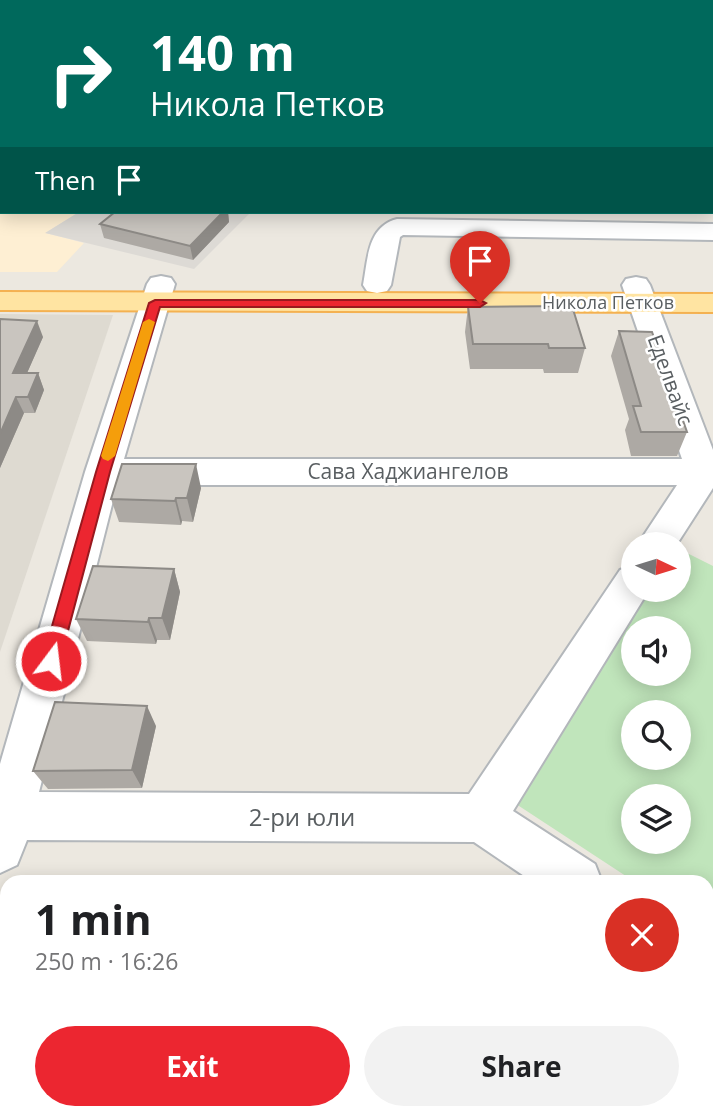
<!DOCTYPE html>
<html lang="en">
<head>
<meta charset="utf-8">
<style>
	:root { --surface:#fff; --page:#f2f2f2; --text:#202124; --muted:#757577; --accent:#ec2630 }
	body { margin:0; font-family:"Open Sans",sans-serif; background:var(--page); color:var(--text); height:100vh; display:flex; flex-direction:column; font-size:26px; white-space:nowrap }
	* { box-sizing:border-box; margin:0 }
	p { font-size:23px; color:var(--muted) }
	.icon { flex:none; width:38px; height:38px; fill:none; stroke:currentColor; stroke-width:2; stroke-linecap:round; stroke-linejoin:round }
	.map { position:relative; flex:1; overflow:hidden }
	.sheet { position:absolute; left:0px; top:875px; width:714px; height:245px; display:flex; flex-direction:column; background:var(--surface); border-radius:21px 21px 0 0; box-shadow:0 4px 18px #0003 }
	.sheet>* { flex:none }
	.hud { position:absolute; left:0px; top:0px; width:714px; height:214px; box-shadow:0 4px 18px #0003; background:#00695c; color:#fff; overflow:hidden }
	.needle { width:46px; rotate:94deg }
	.tools { position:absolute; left:621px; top:532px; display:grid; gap:14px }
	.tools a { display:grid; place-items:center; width:70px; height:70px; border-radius:50%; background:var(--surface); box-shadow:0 4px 18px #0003; font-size:35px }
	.pin { position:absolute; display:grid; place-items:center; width:60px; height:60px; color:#fff; margin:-72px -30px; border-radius:50% 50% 50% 0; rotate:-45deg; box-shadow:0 0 7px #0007 }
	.pin .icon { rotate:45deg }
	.me { position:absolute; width:77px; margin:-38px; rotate:15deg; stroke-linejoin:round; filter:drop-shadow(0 0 5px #0008) }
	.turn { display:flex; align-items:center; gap:24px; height:147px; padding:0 35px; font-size:32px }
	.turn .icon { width:91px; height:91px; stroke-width:2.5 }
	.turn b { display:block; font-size:49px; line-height:60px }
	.then { display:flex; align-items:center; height:66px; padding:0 35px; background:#0003; gap:14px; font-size:26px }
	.round { display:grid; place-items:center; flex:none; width:74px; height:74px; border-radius:37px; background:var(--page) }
	.head { display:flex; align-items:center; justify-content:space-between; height:119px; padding:0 35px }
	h1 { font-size:42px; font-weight:700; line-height:52px }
	.action { display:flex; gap:14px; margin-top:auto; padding:14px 35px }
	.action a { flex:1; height:80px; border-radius:42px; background:var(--accent); color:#fff; font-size:28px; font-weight:700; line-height:80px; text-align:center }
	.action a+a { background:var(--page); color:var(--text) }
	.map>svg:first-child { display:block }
	.commercial { fill:#feefd3 }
	.industrial { fill:#dddad5 }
	.education { fill:#dedad1 }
	.green { fill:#c0e5bb; fill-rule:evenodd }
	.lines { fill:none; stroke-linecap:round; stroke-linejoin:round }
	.minor-casing { stroke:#b3b7bb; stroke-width:4 }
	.major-casing { stroke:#f4b151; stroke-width:4 }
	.minor { fill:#fff; fill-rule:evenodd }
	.major { fill:#ffe4a2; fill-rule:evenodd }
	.wall { fill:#ada9a4 }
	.shaded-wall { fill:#8d8a86 }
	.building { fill:#c9c5bf; stroke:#8d8a86; stroke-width:2 }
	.route { fill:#ec2630; stroke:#99191f; stroke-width:2 }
	.slow { fill:#f59e0b }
	.labels { text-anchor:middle; stroke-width:5; stroke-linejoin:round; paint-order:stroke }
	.far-street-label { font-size:18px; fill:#595e61; stroke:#fff }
	.street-label { font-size:21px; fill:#595e61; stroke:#fff }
	.near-street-label { font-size:24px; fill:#595e61; stroke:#fff }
</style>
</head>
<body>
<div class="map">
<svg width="713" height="1120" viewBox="0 0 713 1120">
	<rect width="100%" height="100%" fill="#ece8e0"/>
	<path class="commercial" d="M0,170L2,212H79L46,233L84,243L57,272H0Z"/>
	<path class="industrial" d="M0,0H713V135L712,2H2V170Z
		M79,212H251L194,269L45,233Z"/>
	<path class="education" d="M0,314L113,315L0,652Z"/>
	<path class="green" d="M679,549L713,566V933L707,930V882H635L504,796L635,590H679ZM634,628H679V674H634ZM634,712H679V758H634ZM634,796H679V842H634Z"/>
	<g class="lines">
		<defs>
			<path id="minor" d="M685,0H704L706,2H687Z
				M397,219L713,224V240L403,235L400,237L391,285L387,291L377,293L367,291L363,285C368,259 367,227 397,219Z
				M161,276L171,278L175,284L124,459H682L622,285L626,279L636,277L646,279L650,285L713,450V488L677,544H638L677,485H117L39,792L469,794L620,570L634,565V590H649L513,811L595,864L602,882H533L474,842L27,840L17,865L0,873V764L85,472L147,284L151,278Z
				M707,941L713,944V999L707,997Z
				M713,1089V1120H683L686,1113H707V1092Z"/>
			<path id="major" d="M0,292L713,294V312L0,310Z"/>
		</defs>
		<use href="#minor" class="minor-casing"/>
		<use href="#major" class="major-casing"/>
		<use href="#minor" class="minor"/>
		<use href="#major" class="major"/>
	</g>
	<path class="wall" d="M0,0H58L56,2H2V20H0Z
		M2,37V140H0V38Z
		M115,212H228L229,222L193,260L104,238L100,224Z
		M468,307L585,348L578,373H544L543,369H470L465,332Z
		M0,319L43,337L27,373H38L44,390L35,413H24L0,468Z
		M619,331L687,432L677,456H631L625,430L629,419L611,356Z
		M201,488L193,522L182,521L181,525L119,522L111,499Z
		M174,569L180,592L170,640H157L156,644L87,641L76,619Z
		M156,726L142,788L48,789L33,771Z"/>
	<path class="shaded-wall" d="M46,0H58L56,2H44Z
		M322,0H340L338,2H320Z
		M223,212H228L229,222L193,260L190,246Z
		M37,321L43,337L20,389L13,373Z
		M38,373L44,390L35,413L28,397Z
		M16,397L24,413L0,468V434Z
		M196,464L201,488L193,522L187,498Z
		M176,498L182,521L181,525L175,501Z
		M174,569L180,592L170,640L162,618Z
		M149,618L157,640L156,644L148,622Z
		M147,706L156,726L142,788L132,770Z"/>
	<path class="building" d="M0,0H46L44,2H2V9H0Z
		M66,0H322L320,2H63Z
		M408,0H593L591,2H406Z
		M712,27H713V78L712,77Z
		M2,37V124H0V38Z
		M115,212H223L190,246L100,224Z
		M572,306L585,348H549L548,344H473L468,307Z
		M0,319L37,321L13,373H38L28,397H16L0,434Z
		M619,331L652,332L687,432H641L633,406H641Z
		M122,464H196L187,498H176L175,501L111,499Z
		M93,566L174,569L162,618H149L148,622L76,619Z
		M55,702L147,706L132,770L33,771Z"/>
	<path class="route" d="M155,300H480L486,303L480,307H160L110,472L60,661L57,666L51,668L45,666L42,661L96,472L149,303Z"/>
	<path class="slow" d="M149,319L155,322L115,456L108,461L103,459L101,456L143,322Z"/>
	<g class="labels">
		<g class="far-street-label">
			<text x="608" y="309">Никола Петков</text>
		</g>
		<g class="street-label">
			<text transform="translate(670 380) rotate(70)" y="7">Еделвайс</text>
			<text x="408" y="479">Сава Хаджиангелов</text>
		</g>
		<g class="near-street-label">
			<text x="302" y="826">2-ри юли</text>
		</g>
	</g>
</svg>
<div class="tools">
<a><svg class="needle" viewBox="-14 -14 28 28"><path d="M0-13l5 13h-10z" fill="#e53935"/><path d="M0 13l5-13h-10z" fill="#757577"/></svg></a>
<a><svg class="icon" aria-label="sound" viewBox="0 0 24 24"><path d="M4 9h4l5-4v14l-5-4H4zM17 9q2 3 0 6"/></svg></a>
<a><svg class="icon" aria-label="search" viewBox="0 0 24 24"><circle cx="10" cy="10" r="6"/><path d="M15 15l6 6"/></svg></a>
<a><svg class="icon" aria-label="layers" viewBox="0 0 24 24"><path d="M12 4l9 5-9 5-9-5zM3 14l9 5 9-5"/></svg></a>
</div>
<div class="pin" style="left:480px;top:303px;background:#d93025"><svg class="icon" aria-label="arrive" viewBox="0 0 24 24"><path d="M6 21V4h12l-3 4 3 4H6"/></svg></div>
<svg class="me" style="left:51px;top:661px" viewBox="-20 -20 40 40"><circle r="17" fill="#ec2630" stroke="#fff" stroke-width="3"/><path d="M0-11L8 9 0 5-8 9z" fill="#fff"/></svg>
<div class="hud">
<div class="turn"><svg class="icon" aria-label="right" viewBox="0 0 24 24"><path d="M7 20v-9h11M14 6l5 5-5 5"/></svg><div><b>140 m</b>Никола Петков</div></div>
<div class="then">Then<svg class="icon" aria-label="arrive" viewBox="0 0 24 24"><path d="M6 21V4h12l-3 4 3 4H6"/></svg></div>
</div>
<section class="sheet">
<div class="head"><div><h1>1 min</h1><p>250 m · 16:26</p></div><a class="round" style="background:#d93025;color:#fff"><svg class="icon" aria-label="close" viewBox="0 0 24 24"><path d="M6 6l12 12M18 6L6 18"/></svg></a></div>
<div class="action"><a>Exit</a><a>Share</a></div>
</section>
</div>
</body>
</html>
